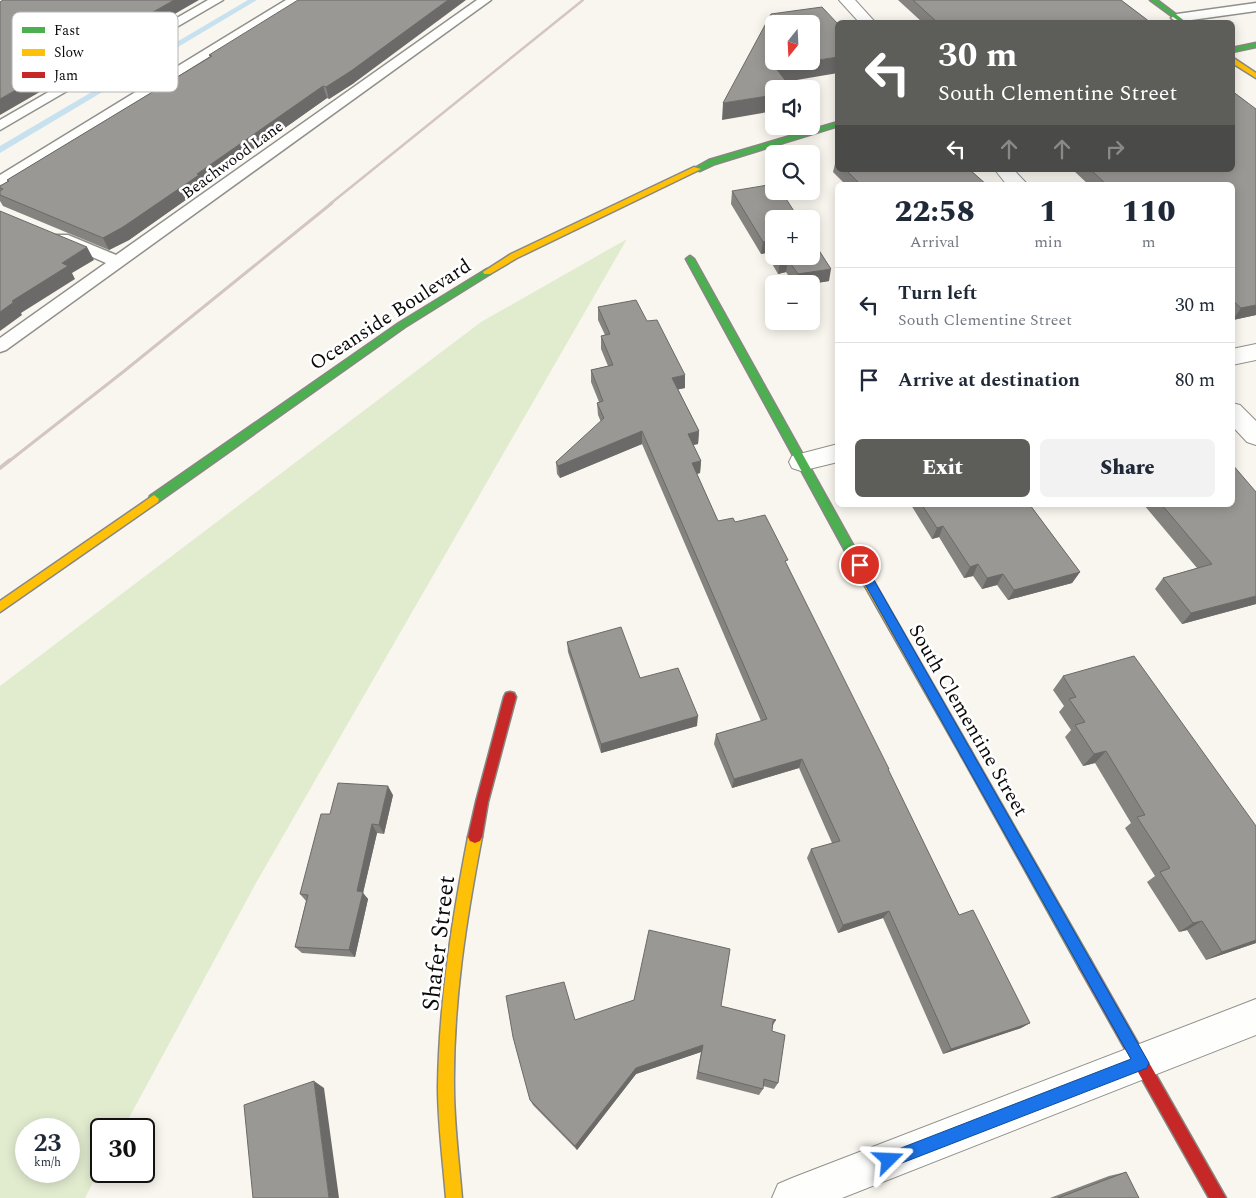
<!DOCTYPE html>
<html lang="en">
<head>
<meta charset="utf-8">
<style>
	:root { --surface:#fff; --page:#f2f2f3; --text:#1f2937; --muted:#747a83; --line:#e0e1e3; --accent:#5d5d5a }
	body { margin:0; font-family:Spectral,serif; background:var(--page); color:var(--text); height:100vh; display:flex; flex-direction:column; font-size:19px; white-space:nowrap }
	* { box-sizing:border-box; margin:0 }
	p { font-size:16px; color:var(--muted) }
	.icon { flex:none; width:28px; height:28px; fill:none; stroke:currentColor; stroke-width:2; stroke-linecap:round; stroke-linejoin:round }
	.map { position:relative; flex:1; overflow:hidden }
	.drawer { position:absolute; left:835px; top:182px; width:400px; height:325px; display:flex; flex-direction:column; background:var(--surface); border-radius:8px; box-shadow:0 2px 12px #0003 }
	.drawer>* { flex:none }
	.banner { position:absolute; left:835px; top:20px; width:400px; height:152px; border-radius:8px; box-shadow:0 2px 12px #0003; background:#5d5d5a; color:#fff; overflow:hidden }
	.needle { width:32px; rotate:198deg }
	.buttons { position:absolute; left:765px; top:15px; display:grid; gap:10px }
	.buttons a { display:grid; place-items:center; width:55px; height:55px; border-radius:8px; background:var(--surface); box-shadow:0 2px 12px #0003; font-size:25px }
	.speed { position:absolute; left:15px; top:1118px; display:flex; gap:10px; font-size:25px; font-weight:700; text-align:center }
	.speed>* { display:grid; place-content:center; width:65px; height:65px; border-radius:50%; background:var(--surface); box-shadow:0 2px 12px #0003; line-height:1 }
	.speed small { font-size:12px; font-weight:400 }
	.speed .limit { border:2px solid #111; border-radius:8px; background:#fff; color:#111 }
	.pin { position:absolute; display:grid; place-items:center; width:42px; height:42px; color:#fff; margin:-21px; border:2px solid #fff; border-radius:50%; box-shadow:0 1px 5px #0007 }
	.me { position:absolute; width:55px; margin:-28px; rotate:69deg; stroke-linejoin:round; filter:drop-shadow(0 0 4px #0008) }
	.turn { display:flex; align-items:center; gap:18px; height:105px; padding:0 20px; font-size:22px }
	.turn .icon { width:65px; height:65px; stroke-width:2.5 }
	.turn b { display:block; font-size:35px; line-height:42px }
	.lanes { display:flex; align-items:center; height:48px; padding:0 20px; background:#0003; justify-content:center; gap:25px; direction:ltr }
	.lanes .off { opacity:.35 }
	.eta { display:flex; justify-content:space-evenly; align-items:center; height:85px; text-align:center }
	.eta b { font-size:30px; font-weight:800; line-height:35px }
	.button { display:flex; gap:10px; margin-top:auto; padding:10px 20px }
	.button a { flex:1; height:58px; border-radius:8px; background:var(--accent); color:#fff; font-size:20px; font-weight:800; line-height:58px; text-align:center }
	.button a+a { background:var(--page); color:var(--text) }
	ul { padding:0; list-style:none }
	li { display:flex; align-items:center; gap:15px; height:75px; padding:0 20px; border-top:1px solid var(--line) }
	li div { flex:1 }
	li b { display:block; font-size:19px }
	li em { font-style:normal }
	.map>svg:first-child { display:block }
	.green { fill:#e1eccf; fill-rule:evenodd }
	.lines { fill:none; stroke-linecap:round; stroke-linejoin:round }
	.stream { fill:#c7e1ef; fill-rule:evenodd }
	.lane-casing { stroke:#91908d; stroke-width:3 }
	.street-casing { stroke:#91908d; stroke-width:2 }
	.fast-casing { stroke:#888783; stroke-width:3 }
	.slow-casing { stroke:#888783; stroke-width:3 }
	.jam-casing { stroke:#888783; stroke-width:3 }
	.lane { fill:#fefefc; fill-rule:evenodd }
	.street { fill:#fefefc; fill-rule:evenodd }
	.fast { fill:#4caf50; fill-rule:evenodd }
	.slow { fill:#ffc107; fill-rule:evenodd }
	.jam { fill:#c62828; fill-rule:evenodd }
	.rail-far2 { stroke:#d4c5c4; stroke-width:2.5 }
	.rail-far1 { stroke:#d4c5c4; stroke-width:3 }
	.rail { stroke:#d4c5c4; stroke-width:4 }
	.wall { fill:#84837f }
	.shaded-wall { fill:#6c6a68 }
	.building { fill:#9a9894; stroke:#6c6a68 }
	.route { fill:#1a73e8; stroke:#114b97 }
	.labels { text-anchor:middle; stroke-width:5; stroke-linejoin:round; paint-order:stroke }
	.far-street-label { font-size:16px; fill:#0a0a0a; stroke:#fff }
	.street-label { font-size:20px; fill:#0a0a0a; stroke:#fff }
	.near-street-label { font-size:24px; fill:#0a0a0a; stroke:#fff }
	.key { fill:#fff; stroke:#b6b6b6; stroke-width:1 }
	.key-label { font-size:14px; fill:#0a0a0a }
</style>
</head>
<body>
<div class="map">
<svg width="1256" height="1198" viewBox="0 0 1256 1198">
	<rect width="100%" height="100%" fill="#f8f6ee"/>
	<path class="green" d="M627,239L256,883L123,1129H101V1168L85,1198H0V686L481,322ZM26,1129H69V1171H26Z"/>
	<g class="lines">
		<path class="stream" d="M248,0H257L0,153V146Z"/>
		<defs>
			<path id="lane" d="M208,0H223L0,130V120Z
				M286,0H300L5,184L0,185V175Z
				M477,0H491L6,350L0,352V338L106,263L56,241L54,238L56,235H68L116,255Z
				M1256,3V11L1177,22L1171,18L1177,14Z"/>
			<path id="street" d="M839,0H855L875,22H859Z
				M995,170H1014L1028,185H1007Z
				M1256,344V360L1232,365V349Z
				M1232,403L1240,405L1256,421V445L1247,442L1232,426Z
				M838,444V462L801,471L792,468L789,462L792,456Z
				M1256,999V1035L842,1198H772L778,1184L792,1178Z"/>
			<path id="fast" d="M1150,0H1157L1186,22H1180Z
				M1256,43V47L1232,52V48Z
				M838,122V126L715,164L700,171L693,169L709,160Z
				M690,256L694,259L857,552L858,555L857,558H849L686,259Z
				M487,269L491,272L490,274L405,327L158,502H150L149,499L150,496L399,323Z
				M966,747L970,749L1090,959L1092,964L1090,969L1085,971L1080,969L962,757L960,753L962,749Z"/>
			<path id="slow" d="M1232,57L1256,73V78L1232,63Z
				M694,167L701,169L517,258L490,274H484L483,272L511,254Z
				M154,495L159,499L158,502L0,612V601Z
				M853,551L857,552L970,749L972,753L970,757L966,759L962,757L849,558L848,555Z
				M475,831L480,833L482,837C466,920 453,1003 454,1087C454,1124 459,1161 462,1198H446C443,1161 438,1124 438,1087C439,1003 452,920 468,837L470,833Z"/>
			<path id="jam" d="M510,692L514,693L516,697L488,802L482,837L480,841L475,843L470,841L468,837L476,802L504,697L506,693Z
				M1085,957L1090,959L1226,1198H1209L1080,969L1078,964L1080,959Z"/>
		</defs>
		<use href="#lane" class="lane-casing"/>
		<use href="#street" class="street-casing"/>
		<use href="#fast" class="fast-casing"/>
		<use href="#slow" class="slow-casing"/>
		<use href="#jam" class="jam-casing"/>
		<use href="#lane" class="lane"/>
		<use href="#street" class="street"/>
		<use href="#fast" class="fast"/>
		<use href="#slow" class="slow"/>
		<use href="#jam" class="jam"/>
		<path class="rail-far2" d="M330,204L583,0"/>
		<path class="rail-far1" d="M8,462L123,372L332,203"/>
		<path class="rail" d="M0,468L10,460"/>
	</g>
	<path class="wall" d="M898,0H1121L1150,22H922Z
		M209,55L354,83L329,99L327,98L203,186L204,187L129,240L109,250L3,206L0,201V186L8,181L7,180L210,57Z
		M838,159V170H970L987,185H846L833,172L836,160Z
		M1073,170H1232L1256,315L1233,320L1232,319V185H1089Z
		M732,191L774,219V256H811L829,281L811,284H794L786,272L778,274L766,253L761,254L731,204Z
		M598,307L647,321L685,388L678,389L699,431L698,444L693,445L701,461L700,473L697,474L718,521L735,522L787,565L959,915L1030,1023L1021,1028L943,1054L883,918L838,933L807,858L811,849L832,843L799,768L732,788L714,744L716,734L761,721L642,444L560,478L557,474L556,462L601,422L598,415L597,403L599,402L591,382V370L608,366L601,349V336L605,335L598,320Z
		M911,505H1030L1080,572L1072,583L1008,600L997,585L982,589L973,576L964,578L939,537L932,539Z
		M1144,505H1232L1256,604L1182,624L1155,589L1163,578L1197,568Z
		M567,642L697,726L601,753L568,652Z
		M1063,676L1256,943L1206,960L1187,930L1179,932L1147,882L1155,876L1125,828L1131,823L1095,763L1083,766L1065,737L1071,730L1059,712L1064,706L1053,690Z
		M393,795L384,834L377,833L363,893L368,899L355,957L302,953L295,947L306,901L300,894L330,814Z
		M721,1006L776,1020L772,1027V1031L778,1083L774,1089L763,1086V1089L759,1095L696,1079L701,1052L636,1074L577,1150L533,1105L530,1100L575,1020Z
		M1126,1172L1139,1198H1050L1109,1176Z"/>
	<path class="shaded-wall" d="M174,0H199L145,31L146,33L109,52L0,115V99Z
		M448,0H466L354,83L329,99L326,87Z
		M838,57V73L773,84L775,67Z
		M323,86L327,98L203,186L204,187L129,240L109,250L103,238L197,174Z
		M774,95V111L722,120L723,103Z
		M767,241L766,253L761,254L763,242Z
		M87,247L94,260L72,273L75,279L21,313L22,315L0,331V312L12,301L62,263Z
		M788,260L786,272L778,274L780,262Z
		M831,269L829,281L811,284H796L798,274Z
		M1256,305V315L1233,320L1241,308Z
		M685,375V388L671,391L672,378Z
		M642,431V444L560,478L558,466Z
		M699,431L698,444L687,446L688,434Z
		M701,461L700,473L691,475L692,463Z
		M943,526L939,537L932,539L937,528Z
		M978,564L973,576L964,578L970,567Z
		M1080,572L1072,583L1008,600L1014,590Z
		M1003,574L997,585L982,589L987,578Z
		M1256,596V604L1182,624L1191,613Z
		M698,716L697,726L601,753V744Z
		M1106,751L1095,763L1083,766L1094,754Z
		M802,759L799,768L732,788L734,779Z
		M388,786L393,795L384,834L379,825Z
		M372,824L377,833L363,893L368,899L355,957L349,950L357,891Z
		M889,911L883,918L838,933L843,925Z
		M1202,921L1187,930L1179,932L1193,923Z
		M1256,940V943L1206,960L1222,952Z
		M1030,1023L1021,1028L943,1054L951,1049Z
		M703,1045L701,1052L636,1074L577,1150L575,1146L636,1068Z
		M314,1081L324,1088L339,1198H329Z"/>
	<path class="building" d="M3,0H174L139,20L142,21L104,40L0,99V2Z
		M298,0H448L351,71L326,87L323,86L197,174L199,175L123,227L103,238L0,195V191L3,189L0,188V186L9,181L7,180L212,56L209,55Z
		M913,0H1121L1150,22H932H937Z
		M822,7L838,24V57L811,61V24H774V61H811L775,67L792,89H774V95L723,103L771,14Z
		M1232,91L1256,109V305L1241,308L1232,300V185H1107L1091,170H1232Z
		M846,170H970L987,185H861Z
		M774,184V191H781L799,219H774V251L767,241L763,242L732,191Z
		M0,211L87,247L62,263L68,266L12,301L14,302L0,312Z
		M811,238L831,269L798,274L788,260L780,262L777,256H811Z
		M636,300L647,321L657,320L685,375L672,378L699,431L688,434L701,461L692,463L718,521L733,518L735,522L765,515L788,560L785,561L889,769H888L959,915L973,910L1030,1023L951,1049L889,911L843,925L811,849L840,841L802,759L734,779L716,734L767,719L642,431L558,466L556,462L604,418L597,403L603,401L591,370L613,365L601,336L610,334L598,307Z
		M1232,464L1256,492V596L1191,613L1163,578L1212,564L1162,505H1232Z
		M922,505H1030L1080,572L1014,590L1003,574L987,578L978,564L970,567L943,526L937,528Z
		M621,627L640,678L678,668L698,716L601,744L567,642Z
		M1134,656L1256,826V940L1222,952L1202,921L1193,923L1160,872L1170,868L1137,817L1145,815L1106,751L1094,754L1075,725L1085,722L1069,699L1076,697L1063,676Z
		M338,783L388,786L379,825L372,824L357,891L363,892L349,950L295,947L308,895L300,894L321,814H330Z
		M649,930L730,949L721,1006L776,1020L773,1021L772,1031L785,1035L778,1083L764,1079L763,1089L698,1072L703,1045L636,1068L575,1146L530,1100L513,1037L506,996L564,982L575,1020L634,1000Z
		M314,1081L329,1198H253L244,1105Z
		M1126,1172L1139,1198H1058Z"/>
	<path class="route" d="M860,560L863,561L1149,1063L1147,1068L1142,1070L889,1168L883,1166L881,1160L883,1155L1131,1059L856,568L854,565L856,561Z"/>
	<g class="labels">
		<g class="far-street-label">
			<text transform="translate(232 159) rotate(-36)" y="6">Beachwood Lane</text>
		</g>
		<g class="street-label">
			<text transform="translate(390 314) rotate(-33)" y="7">Oceanside Boulevard</text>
			<text transform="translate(969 720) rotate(60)" y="7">South Clementine Street</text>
		</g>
		<g class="near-street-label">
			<text transform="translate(438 943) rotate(-83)" y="8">Shafer Street</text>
		</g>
	</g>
	<rect x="12" y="12" width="166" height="80" rx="8" class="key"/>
	<rect x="22" y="27" width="23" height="6" fill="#4caf50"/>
	<rect x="22" y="49" width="23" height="7" fill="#ffc107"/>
	<rect x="22" y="72" width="23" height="6" fill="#c62828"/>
	<g class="key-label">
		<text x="54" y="35">Fast</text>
		<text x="54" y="57">Slow</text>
		<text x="54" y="80">Jam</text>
	</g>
</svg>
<div class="buttons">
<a><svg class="needle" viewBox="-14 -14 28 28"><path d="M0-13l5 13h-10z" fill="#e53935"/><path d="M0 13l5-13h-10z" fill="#747a83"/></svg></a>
<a><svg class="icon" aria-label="sound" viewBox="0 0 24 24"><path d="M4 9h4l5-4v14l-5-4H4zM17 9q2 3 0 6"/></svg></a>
<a><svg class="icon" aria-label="search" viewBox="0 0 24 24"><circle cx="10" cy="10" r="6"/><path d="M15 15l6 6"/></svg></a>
<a>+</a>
<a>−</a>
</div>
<div class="speed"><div>23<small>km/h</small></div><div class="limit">30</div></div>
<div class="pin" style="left:860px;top:565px;background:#d93025"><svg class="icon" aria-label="arrive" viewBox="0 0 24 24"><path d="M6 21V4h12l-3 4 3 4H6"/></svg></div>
<svg class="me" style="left:889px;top:1160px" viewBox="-20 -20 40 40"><path d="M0-17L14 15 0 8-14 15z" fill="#1a73e8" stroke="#fff" stroke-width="4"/></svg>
<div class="banner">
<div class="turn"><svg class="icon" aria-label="left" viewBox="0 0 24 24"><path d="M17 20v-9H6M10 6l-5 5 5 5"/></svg><div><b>30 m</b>South Clementine Street</div></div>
<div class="lanes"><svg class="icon" aria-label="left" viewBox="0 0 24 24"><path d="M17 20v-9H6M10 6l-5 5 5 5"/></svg><svg class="icon off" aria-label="ahead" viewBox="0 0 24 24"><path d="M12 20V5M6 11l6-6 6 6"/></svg><svg class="icon off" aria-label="ahead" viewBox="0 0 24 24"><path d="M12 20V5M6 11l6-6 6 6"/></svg><svg class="icon off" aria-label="right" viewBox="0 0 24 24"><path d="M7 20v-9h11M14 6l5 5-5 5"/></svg></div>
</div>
<section class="drawer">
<div class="eta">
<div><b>22:58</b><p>Arrival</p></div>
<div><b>1</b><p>min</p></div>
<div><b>110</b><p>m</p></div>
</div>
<ul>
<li><svg class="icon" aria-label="left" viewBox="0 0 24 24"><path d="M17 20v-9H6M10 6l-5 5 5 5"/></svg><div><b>Turn left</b><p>South Clementine Street</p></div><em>30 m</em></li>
<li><svg class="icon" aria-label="arrive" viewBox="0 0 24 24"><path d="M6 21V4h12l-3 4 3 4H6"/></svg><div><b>Arrive at destination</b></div><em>80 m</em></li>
</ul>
<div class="button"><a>Exit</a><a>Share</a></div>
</section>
</div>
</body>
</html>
